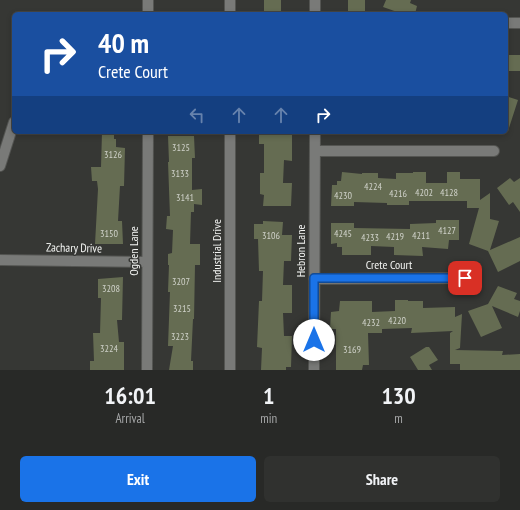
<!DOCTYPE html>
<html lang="en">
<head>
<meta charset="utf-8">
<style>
	:root { --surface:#282927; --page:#30312f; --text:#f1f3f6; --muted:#a5a6a7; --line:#444544; --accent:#1a73e8 }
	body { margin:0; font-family:"PT Sans Narrow",sans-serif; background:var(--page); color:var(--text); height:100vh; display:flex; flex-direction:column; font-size:15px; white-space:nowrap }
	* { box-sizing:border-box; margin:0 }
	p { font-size:13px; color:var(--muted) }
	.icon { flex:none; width:22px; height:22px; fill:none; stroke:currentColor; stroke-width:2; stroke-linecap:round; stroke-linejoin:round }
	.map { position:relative; height:370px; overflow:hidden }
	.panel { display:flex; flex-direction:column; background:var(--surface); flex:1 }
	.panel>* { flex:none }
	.banner { position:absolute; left:12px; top:12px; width:496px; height:122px; border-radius:6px; box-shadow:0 2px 6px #0003,0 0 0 1px var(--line); background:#1a4fa0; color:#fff; overflow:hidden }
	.pin { position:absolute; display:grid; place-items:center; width:34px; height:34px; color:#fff; margin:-17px; border-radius:8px; box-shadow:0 2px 6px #0006 }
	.me { position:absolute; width:44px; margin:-22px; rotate:0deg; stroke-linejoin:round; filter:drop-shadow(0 0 3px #0008) }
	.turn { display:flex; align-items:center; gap:14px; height:84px; padding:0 20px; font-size:18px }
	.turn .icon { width:52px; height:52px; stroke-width:2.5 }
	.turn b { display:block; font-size:28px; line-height:34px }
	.lanes { display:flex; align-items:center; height:38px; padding:0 20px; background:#0003; justify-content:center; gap:20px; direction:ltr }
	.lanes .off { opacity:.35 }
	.eta { display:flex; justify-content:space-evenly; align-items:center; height:68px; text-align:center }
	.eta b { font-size:24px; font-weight:800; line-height:28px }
	.primary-button { display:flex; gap:8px; margin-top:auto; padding:8px 20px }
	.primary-button a { flex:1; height:46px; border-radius:6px; background:var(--accent); color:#fff; font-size:16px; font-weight:800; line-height:46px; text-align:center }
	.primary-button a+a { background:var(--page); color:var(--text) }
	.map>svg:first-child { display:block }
	.building { fill:#656c52 }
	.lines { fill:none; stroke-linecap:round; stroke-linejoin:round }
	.minor-casing { stroke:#545552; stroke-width:12 }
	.minor { stroke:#797a78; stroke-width:10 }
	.route-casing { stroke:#114b97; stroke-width:10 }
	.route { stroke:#1a73e8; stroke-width:7 }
	.labels { text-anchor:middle; stroke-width:3; stroke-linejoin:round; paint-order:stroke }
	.number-label { font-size:10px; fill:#d0d2ca }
	.street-label { font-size:12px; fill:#f3f4f2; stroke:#363734 }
</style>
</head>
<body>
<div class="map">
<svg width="520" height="370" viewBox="0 0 520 370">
	<rect width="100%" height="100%" fill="#363734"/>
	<path class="building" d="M264,0H281V14H264Z
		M348,0H365V14H348Z
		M386,0H411L410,3L417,6L415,14H403L383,7Z
		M506,55H520V71H506Z
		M506,96L518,100L508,131L506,130Z
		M102,132H114V139H116V147L125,148L124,186H120L118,221H122L123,244H95L98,189L97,181H92L91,167H101Z
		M259,132H284V133L292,134V161L284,160L283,183H292L291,206H263L264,195L260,194V173H264V144H259Z
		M168,136H194L195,158H192V190L202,189V205L194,204V212H191L190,244H200V265H195L194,319H193L191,361H193V370H169L173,346H168L170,292H168L169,265H168V254L172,253L173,230L166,229L167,216H170L168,162H169Z
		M342,172L362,174V173H378V178L396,179V173H413V172H426V183H447V172H460V179H480V200L490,193V219L499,221L490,250L520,237V261L498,272L488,251L469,244L479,208H467V201H409V205H387V203L354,202V206H331L332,185H337V181H341Z
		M510,178L514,182L520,178V212L513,202L509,205L497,188Z
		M436,220H459V240H449L448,249L422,247L423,256L394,255V247L371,246V255H342V247H337V243L331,244V223H354V228L410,229V224L436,223Z
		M263,221L283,222L282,235H292L291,261H284L283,285H292V313H283L284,336H292L291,367H286V370H261L262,348L257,347L259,301H262L263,271H259L258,239H254V224H263Z
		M123,277L122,320H117L119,342H124V370H90V361H94L93,333H100L101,298H98V279Z
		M498,286L517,293L514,299L520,301V311L518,317L492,306L502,328L481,337L468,311L488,304Z
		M395,300H408V301H423V308L455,307V317L462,314L460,348L455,350L503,351L502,355L520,354V370H460V364H450V333L453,331L411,333L412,328L382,329V333H368L369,365H363L362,370H336V329H330L331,312L339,311L340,301H372V312L395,311Z
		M426,347H429L438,360L429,365L432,370H418L410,357Z"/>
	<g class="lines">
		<defs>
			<path id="minor" d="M148,14V0
				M230,14V0
				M315,14V0
				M506,23H520
				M315,151H494
				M0,166L14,122
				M1,260L147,262
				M314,279L465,278
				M147,370L148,132
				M230,370V132
				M314,370L315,132"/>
		</defs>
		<use href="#minor" class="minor-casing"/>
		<use href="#minor" class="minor"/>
	</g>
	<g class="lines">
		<defs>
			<path id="route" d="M314,340V278H465"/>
		</defs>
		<use href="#route" class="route-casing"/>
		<use href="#route" class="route"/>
	</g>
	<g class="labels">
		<g class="number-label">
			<text x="181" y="151">3125</text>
			<text x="113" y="158">3126</text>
			<text x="180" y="177">3133</text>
			<text x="373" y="190">4224</text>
			<text x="424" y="196">4202</text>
			<text x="449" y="196">4128</text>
			<text x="398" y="197">4216</text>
			<text x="343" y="199">4230</text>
			<text x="185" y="201">3141</text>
			<text x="447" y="234">4127</text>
			<text x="109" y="237">3150</text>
			<text x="343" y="237">4245</text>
			<text x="271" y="239">3106</text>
			<text x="421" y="239">4211</text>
			<text x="395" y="240">4219</text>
			<text x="370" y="241">4233</text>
			<text x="181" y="285">3207</text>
			<text x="111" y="292">3208</text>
			<text x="182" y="312">3215</text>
			<text x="397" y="324">4220</text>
			<text x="371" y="326">4232</text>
			<text x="180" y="340">3223</text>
			<text x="109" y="352">3224</text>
			<text x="352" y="353">3169</text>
		</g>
		<g class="street-label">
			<text transform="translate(74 248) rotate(1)" y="4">Zachary Drive</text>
			<text transform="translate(134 251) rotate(-90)" y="4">Ogden Lane</text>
			<text transform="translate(217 251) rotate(-90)" y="4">Industrial Drive</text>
			<text transform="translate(301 251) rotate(-90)" y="4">Hebron Lane</text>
			<text x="389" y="269">Crete Court</text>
		</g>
	</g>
</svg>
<div class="pin" style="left:465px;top:278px;background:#d93025"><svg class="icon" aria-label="arrive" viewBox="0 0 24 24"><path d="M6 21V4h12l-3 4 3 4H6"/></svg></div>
<svg class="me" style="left:314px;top:340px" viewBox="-20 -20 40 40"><circle r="19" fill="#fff"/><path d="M0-13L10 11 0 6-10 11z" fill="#1a73e8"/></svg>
<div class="banner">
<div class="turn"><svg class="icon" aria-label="right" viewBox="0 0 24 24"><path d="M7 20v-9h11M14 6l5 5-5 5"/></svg><div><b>40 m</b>Crete Court</div></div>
<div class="lanes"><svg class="icon off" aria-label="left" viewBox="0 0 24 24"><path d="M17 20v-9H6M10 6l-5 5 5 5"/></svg><svg class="icon off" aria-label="ahead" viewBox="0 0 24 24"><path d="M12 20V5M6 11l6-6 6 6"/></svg><svg class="icon off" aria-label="ahead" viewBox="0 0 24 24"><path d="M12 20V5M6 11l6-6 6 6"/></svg><svg class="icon" aria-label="right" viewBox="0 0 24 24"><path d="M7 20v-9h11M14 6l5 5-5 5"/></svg></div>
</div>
</div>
<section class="panel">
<div class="eta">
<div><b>16:01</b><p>Arrival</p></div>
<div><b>1</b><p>min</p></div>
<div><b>130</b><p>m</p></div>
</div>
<div class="primary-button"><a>Exit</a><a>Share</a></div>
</section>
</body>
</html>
